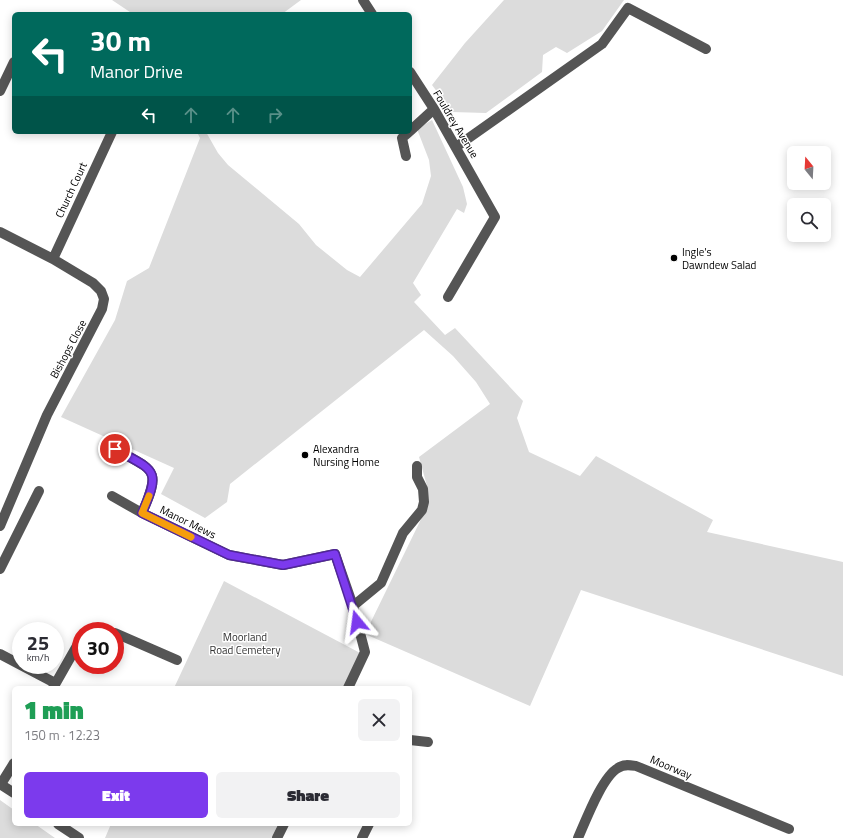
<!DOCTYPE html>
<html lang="en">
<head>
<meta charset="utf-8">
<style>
	:root { --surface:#fff; --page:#f2f2f3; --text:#2b2b33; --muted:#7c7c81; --accent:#7c3aed }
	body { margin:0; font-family:"Titillium Web",sans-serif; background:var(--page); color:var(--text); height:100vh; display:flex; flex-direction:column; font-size:15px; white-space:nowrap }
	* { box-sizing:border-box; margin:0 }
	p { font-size:13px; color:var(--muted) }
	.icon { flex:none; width:22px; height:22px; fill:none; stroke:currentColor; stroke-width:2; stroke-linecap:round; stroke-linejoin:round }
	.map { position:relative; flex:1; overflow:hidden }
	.panel { position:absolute; left:12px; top:686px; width:400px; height:140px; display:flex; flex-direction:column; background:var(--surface); border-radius:6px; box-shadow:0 2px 10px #0003 }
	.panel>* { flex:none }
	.hud { position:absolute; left:12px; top:12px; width:400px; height:122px; border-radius:6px; box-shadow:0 2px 10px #0003; background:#00695c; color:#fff; overflow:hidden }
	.needle { width:26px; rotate:342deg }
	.buttons { position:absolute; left:787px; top:146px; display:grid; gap:8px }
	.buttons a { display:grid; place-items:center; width:44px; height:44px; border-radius:6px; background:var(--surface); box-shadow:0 2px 10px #0003; font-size:20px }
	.speed { position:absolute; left:12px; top:622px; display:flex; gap:8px; font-size:20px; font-weight:700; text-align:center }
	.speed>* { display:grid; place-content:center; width:52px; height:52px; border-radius:50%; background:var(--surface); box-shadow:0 2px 10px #0003; line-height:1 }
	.speed small { font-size:10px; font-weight:400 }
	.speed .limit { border:6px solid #d22; background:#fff; color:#111 }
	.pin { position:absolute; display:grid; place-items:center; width:34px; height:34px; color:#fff; margin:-17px; border:2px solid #fff; border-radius:50%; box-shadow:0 1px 4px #0007 }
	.me { position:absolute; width:44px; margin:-22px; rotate:344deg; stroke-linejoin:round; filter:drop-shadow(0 0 3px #0008) }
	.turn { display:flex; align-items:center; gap:14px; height:84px; padding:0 12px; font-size:18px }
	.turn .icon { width:52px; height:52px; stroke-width:2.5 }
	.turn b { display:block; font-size:28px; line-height:34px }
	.lanes { display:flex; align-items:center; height:38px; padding:0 12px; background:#0003; justify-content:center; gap:20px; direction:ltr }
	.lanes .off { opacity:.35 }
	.round { display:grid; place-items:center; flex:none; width:42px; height:42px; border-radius:6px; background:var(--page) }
	.summary { display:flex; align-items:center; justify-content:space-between; height:68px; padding:0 12px }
	h1 { font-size:24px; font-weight:800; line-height:30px; color:#1e9e55 }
	.primary-button { display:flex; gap:8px; margin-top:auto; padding:8px 12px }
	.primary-button a { flex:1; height:46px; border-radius:6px; background:var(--accent); color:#fff; font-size:16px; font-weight:800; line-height:46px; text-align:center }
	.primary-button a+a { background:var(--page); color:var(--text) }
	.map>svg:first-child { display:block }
	.green { fill:#dcdcdc }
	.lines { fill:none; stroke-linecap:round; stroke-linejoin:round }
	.minor { stroke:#555; stroke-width:10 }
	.route-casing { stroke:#51269a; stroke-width:10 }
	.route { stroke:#7c3aed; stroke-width:7 }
	.slow { stroke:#f59e0b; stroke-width:7 }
	.poi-dot { fill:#000; stroke:#fff; stroke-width:1.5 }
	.labels { text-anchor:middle; stroke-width:3; stroke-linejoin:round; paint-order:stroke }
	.street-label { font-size:11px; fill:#000; stroke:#fff }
	.poi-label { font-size:11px; fill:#000; stroke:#fff; text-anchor:start }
	.park-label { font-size:11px; fill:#333; stroke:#fff }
</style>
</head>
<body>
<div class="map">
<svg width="843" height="838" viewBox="0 0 843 838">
	<rect width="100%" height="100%" fill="#fff"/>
	<path class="green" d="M112,0H301L282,14H133Z
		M504,0H624L602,31L567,53L556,47L543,55L542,72L486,113L452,112L432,85L465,43Z
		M432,120L463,187L467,204L464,213L457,209L413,283L421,295L414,302L445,335L455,328L523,401L517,418L529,452L580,476L596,456L713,520L707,532L843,562V676L581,590L530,706L365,634L426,509L427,486L419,457L490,404L476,382L453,356L424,330L230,484L227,502L205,518L161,494L174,468L61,417L115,320L127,281L149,268L200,138L197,132H206L218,153L228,165L299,224L316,245L347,270L360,277L422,204L431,176L429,160L417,129Z
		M224,581L362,654L345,688H174Z
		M0,800L14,810V824H35L55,838H0Z
		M111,824H280L273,838H105Z"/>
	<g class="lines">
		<path class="minor" d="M363,0L372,14
			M410,72L434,109L495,217L448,297
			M0,91L14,62
			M410,131L434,109
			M456,147L602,44L628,8L706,49
			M406,156L402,138L409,132
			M0,232L53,259L93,283L101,291L104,299L102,309L47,415L0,526
			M53,259L112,132
			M115,449C154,471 162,468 142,513L229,555L283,565L335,554L353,606L365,652L348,688
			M112,496L142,513
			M0,569L39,491
			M353,606L381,583L403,533L422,510L424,502L423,489L417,477V466
			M96,631H109
			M115,633L177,660
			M0,654L55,683
			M53,688L78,644L81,641
			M410,740L428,742
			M0,784L14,793
			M1,784L14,763
			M58,824L79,838
			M277,838L284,824
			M362,838L369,824
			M578,838C586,820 602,777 618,768C623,764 629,765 636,766L789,829"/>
	</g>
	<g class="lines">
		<defs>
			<path id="route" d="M115,449C154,471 162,468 142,513L229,555L283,565L335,554L357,622"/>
		</defs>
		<use href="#route" class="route-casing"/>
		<use href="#route" class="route"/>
		<path class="slow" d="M149,496L142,513L191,537"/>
	</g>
	<g class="poi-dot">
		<circle cx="674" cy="258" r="4"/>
		<circle cx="305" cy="455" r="4"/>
	</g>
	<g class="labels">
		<g class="street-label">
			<text transform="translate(456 124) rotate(59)" y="4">Fouldrey Avenue</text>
			<text transform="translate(71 190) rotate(-65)" y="4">Church Court</text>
			<text transform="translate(68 349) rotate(-62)" y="4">Bishops Close</text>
			<text transform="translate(188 522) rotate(26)" y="4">Manor Mews</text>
			<text transform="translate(671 767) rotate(23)" y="4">Moorway</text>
		</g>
		<g class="poi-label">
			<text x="682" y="256">Ingle's<tspan x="682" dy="13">Dawndew Salad</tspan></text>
			<text x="313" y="453">Alexandra<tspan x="313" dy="13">Nursing Home</tspan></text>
		</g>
		<g class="park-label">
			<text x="245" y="641">Moorland<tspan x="245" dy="13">Road Cemetery</tspan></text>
		</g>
	</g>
</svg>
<div class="buttons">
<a><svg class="needle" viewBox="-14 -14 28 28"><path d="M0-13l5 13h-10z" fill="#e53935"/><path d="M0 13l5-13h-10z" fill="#7c7c81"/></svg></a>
<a><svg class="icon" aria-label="search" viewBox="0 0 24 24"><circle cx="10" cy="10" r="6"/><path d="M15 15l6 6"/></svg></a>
</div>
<div class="speed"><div>25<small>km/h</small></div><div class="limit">30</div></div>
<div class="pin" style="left:115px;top:449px;background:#d93025"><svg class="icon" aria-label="arrive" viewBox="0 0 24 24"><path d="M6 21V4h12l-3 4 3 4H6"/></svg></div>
<svg class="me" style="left:357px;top:622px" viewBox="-20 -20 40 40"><path d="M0-17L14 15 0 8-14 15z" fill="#7c3aed" stroke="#fff" stroke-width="4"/></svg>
<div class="hud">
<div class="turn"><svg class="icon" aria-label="left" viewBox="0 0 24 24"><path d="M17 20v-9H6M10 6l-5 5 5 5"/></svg><div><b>30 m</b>Manor Drive</div></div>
<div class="lanes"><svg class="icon" aria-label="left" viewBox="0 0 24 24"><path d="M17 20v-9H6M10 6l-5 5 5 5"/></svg><svg class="icon off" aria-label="ahead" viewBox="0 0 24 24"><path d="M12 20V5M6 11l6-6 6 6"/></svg><svg class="icon off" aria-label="ahead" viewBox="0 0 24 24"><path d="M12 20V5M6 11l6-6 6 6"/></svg><svg class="icon off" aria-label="right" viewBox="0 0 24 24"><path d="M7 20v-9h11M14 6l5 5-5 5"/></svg></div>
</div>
<section class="panel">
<div class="summary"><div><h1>1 min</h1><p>150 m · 12:23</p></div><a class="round"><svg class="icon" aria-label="close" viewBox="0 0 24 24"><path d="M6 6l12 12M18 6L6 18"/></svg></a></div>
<div class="primary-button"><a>Exit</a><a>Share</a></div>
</section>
</div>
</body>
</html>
